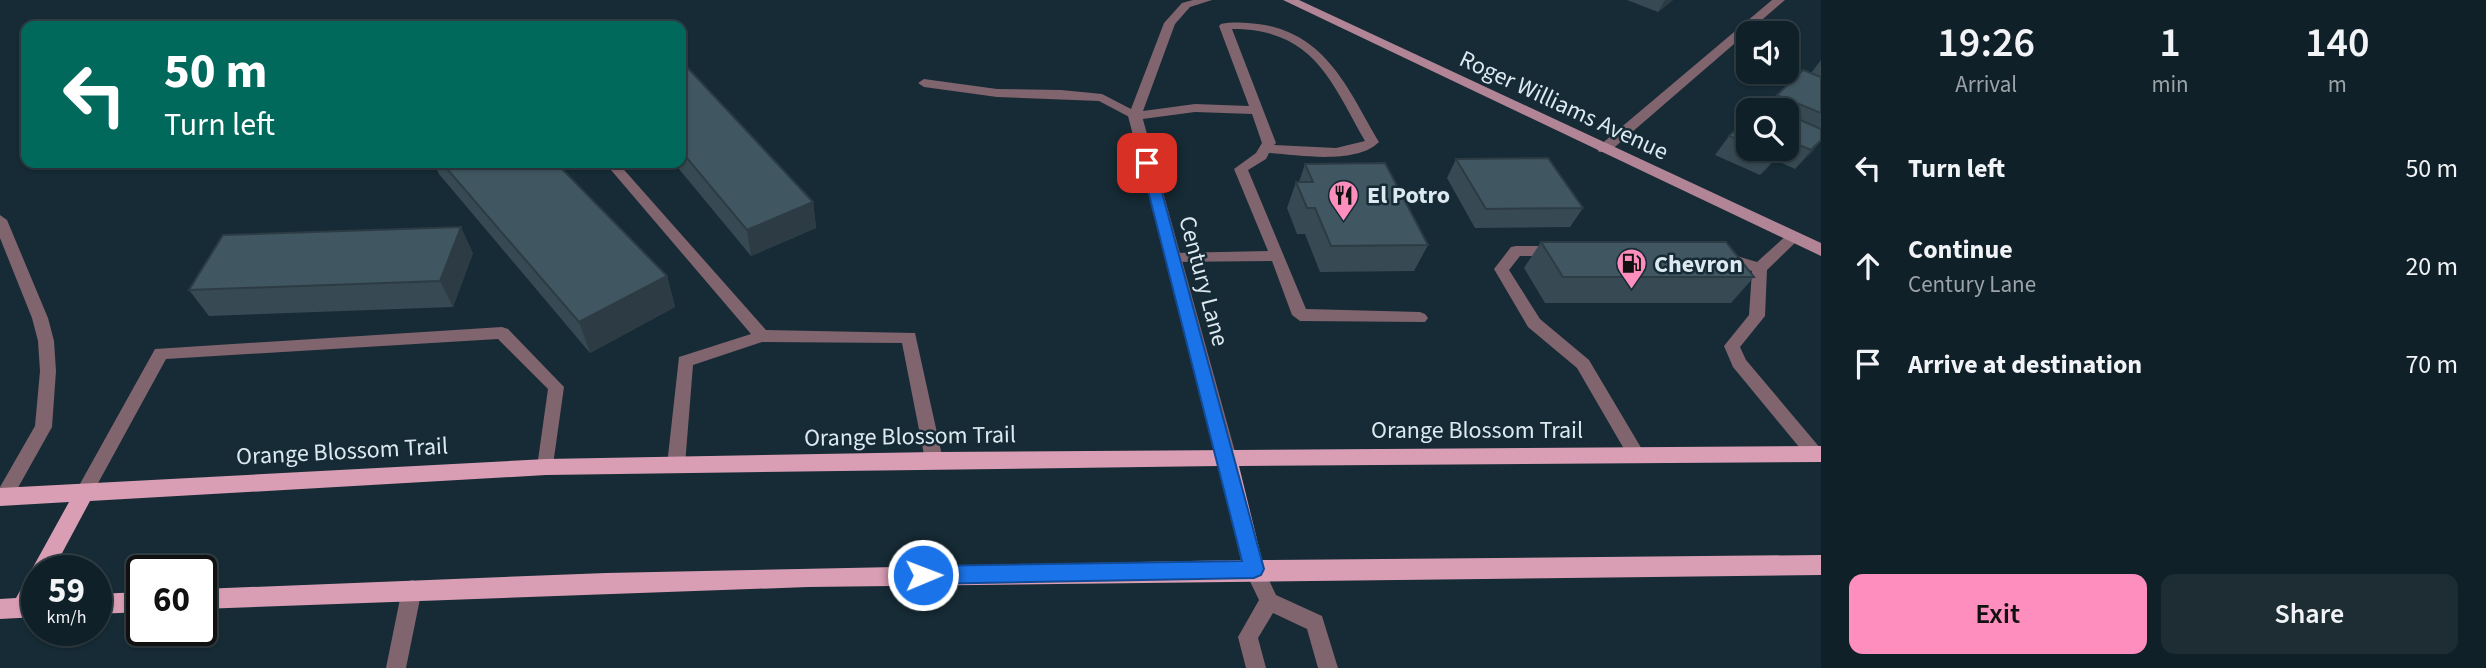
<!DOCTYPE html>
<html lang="en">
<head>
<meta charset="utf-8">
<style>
	:root { --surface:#102028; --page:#1e2d34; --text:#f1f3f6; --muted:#9ca3a8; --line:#303e45; --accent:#fe8ebd }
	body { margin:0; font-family:"Source Sans 3",sans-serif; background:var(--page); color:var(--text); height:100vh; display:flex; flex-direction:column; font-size:26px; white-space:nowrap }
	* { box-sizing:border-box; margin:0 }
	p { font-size:23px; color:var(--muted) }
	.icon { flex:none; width:38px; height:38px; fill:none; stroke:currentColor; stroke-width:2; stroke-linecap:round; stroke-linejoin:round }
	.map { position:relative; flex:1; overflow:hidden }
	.panel { display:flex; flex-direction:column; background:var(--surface); width:665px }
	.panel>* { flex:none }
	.guide { position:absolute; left:21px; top:21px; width:665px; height:147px; border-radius:14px; box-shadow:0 2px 5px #0004,0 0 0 2px var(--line); background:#00695c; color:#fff; overflow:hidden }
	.controls { position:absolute; left:1736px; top:21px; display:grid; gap:14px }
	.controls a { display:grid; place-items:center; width:63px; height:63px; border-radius:14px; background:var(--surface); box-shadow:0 2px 5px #0004,0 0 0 2px var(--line); font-size:35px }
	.speed { position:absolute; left:21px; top:555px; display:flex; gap:14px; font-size:35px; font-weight:700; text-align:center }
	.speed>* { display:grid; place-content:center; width:91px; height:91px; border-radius:50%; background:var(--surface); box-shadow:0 2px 5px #0004,0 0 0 2px var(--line); line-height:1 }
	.speed small { font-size:18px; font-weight:400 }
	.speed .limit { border:4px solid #111; border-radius:10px; background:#fff; color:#111 }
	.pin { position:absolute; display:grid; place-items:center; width:60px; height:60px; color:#fff; margin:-30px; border-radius:14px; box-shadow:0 4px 10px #0006 }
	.me { position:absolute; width:77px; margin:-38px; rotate:89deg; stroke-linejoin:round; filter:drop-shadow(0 0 5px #0008) }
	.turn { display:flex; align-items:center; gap:24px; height:147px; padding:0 28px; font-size:32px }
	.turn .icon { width:91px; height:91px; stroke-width:2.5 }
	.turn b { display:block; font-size:49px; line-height:60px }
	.eta { display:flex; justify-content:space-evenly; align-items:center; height:119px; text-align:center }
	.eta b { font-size:42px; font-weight:600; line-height:49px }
	.cta { display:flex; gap:14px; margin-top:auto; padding:14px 28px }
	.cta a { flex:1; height:80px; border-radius:14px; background:var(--accent); color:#111; font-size:28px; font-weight:600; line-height:80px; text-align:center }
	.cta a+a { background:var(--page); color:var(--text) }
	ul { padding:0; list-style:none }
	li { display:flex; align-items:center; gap:21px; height:98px; padding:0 28px }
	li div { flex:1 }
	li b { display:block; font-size:26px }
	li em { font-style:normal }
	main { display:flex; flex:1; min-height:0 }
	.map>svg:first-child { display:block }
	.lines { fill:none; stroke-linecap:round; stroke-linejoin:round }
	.lane { fill:#80646e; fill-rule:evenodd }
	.street { fill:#80646e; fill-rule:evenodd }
	.secondary { fill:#b28596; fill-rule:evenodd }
	.primary { fill:#d99eb4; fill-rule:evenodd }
	.wall { fill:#374a53 }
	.shaded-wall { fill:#2d3c44 }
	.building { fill:#405661; stroke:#2d3c44; stroke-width:2 }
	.route { fill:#1a73e8; stroke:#114b97; stroke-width:2 }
	.labels { text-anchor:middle; stroke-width:5; stroke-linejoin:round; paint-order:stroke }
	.street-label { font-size:24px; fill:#dde9f0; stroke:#162b35 }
	.poi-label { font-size:24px; font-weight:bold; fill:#dde9f0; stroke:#162b35; text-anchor:start }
</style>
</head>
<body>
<main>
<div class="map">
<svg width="1821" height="668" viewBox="0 0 1821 668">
	<rect width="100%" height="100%" fill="#162b35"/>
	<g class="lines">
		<path class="lane" d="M1193,0H1212L1190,7L1175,24L1143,111L1195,104L1249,106L1219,26L1221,24C1235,21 1250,23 1265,25C1328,37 1349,91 1379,142C1356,165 1299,155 1269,153L1266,159L1248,170L1306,309L1420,312L1425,314L1428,318L1425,322L1300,321L1292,315L1272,261L1168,262L1166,258L1168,254L1173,253L1268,251L1234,169L1256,153L1262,143L1252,114L1195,112L1135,120L1099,101L997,97L924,87L918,83L924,79L997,89L1061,90L1102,94L1131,109L1164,23L1182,3ZM1232,29C1313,29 1330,79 1365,141L1336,148L1274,145L1276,143Z
			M605,163H618L766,330L915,333L943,460L940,465L934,467L928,465L925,460L902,343L762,342L693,365L685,465L682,470L676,472L670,470L667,465L679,357L751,334Z
			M0,215L7,220L48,318L54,341L56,371L52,427L10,502L0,503V487L35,426L40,371L38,341L32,318L0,238Z
			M1793,232L1798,234L1800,237L1798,240L1767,270L1765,316L1740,347L1746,360L1821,449V459L1815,461L1809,459L1733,367L1724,346L1749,315L1752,271L1718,261L1716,257L1718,253L1723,252L1757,262L1788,234Z
			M1516,246H1554L1561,251L1554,256H1520L1509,270L1540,319L1589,360L1643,451L1646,456L1643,461L1637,463L1631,461L1577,368L1528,327L1494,269L1511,247Z
			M502,327L508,329L564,387L552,472L546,474L540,472L537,467L548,389L498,339L166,359L91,496L85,499L79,496L76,491L155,349Z
			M1254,560L1261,563L1276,595L1322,616L1338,668H1318L1307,629L1273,613L1258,638L1266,668H1246L1238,637L1259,600L1244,569L1247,563Z
			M412,580L419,583L422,589L406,668H386L402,589L405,583Z"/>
		<path class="street" d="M1772,0H1785L1609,152H1599L1597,149L1599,146Z
			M1135,112L1142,116L1237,459L1234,465L1227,467L1220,465L1217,459L1128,116Z"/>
		<path class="secondary" d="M1283,0H1299L1821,243V256Z"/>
		<path class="primary" d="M1821,446V462L1239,466L1262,560L1821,555V575L808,587L201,609V589L606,573L1241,560L1219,466L546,475L90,501L53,570H37V617L0,619V599L16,598L69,502L0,506V488L546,459L934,452Z
			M142,592V612L96,614V594Z"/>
	</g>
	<path class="wall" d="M1627,0H1673L1658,12Z
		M1821,60V141L1795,169L1775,160L1760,175L1715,155L1729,136L1748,118V149H1787V110H1756L1768,107L1777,95L1811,73Z
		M681,65L813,202L816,228L751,256L674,163H681Z
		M1456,159L1583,208L1570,227L1475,228L1447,178Z
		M434,163H556L667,276L675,307L590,353L439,174Z
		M1305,164L1428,245L1414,271L1320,272L1305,234H1297L1287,208L1296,182H1299Z
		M1541,242L1754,277L1731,303H1545L1524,268Z
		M473,253L453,307L209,316L189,290Z"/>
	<path class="shaded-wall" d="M1665,0H1673L1658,12Z
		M1821,140L1813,151L1795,169L1811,150Z
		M1783,149H1784L1775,160L1760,175Z
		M813,202L816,228L751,256L747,230Z
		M461,227L473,253L453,307L440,281Z
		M667,276L675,307L590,353L579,322Z"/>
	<path class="building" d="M684,64L813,202L747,230L681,151V65Z
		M1803,70L1821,77V113L1777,95Z
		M1762,104L1777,110H1756Z
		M1787,114L1821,129V140L1811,150L1790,141L1787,145Z
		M1748,118V144L1729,136Z
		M1758,149H1783L1776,156Z
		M1548,158L1583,208L1486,209L1456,159Z
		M442,163H556L667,276L579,322Z
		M1385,163L1428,245L1331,246L1315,208H1307L1296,182H1313L1305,164Z
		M461,227L440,281L189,290L223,235Z
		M1541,242H1726L1754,277H1563Z"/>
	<path class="route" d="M1147,159L1154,163L1264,569L1261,575L1254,578L923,584L916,581L913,575L916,569L923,566L1242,561L1141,163Z"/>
	<defs>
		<symbol id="restaurant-pin" viewBox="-11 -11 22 30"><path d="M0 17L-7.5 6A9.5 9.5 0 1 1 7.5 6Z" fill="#fe8ebd" stroke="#162b35"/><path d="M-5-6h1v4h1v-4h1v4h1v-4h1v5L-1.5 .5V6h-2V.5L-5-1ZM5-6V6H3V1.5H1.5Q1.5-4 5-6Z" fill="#111"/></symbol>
		<symbol id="fuel-pin" viewBox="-11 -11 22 30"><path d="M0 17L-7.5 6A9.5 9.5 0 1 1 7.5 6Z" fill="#fe8ebd" stroke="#162b35"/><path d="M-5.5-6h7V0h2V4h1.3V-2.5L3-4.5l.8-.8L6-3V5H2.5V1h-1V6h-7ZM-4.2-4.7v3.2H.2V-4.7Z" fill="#111"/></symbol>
	</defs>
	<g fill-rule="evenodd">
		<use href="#restaurant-pin" x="1326" y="178" width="35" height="47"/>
		<use href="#fuel-pin" x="1614" y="246" width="35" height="47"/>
	</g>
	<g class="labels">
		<g class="street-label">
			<text transform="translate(1564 105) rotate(25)" y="8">Roger Williams Avenue</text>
			<text transform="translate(1204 281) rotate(75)" y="8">Century Lane</text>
			<text x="1477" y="438">Orange Blossom Trail</text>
			<text transform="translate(910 436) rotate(-1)" y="8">Orange Blossom Trail</text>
			<text transform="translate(342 451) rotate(-3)" y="8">Orange Blossom Trail</text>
		</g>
		<g class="poi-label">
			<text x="1367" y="203">El Potro</text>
			<text x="1654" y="272">Chevron</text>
		</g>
	</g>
</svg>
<div class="controls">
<a><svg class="icon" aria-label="sound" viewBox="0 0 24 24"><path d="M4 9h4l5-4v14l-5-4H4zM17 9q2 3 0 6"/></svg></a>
<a><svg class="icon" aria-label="search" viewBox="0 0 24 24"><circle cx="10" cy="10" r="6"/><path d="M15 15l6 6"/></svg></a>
</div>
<div class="speed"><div>59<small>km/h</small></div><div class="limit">60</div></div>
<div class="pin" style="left:1147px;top:163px;background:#d93025"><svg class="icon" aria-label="arrive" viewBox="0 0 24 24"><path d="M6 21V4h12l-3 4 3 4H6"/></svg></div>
<svg class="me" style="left:923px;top:575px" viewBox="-20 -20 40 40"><circle r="17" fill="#1a73e8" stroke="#fff" stroke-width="3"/><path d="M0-11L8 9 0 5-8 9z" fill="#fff"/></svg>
<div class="guide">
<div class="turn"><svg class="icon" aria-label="left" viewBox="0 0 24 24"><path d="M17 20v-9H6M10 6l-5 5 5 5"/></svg><div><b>50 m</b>Turn left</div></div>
</div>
</div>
<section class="panel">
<div class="eta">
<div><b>19:26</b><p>Arrival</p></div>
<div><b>1</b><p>min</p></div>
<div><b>140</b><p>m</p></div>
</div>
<ul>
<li><svg class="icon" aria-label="left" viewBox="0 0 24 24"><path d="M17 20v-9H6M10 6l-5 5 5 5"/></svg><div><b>Turn left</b></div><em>50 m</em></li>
<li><svg class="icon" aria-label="ahead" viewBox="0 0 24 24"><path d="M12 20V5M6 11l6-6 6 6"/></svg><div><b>Continue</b><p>Century Lane</p></div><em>20 m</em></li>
<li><svg class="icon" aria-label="arrive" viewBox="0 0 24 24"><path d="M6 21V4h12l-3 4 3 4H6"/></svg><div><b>Arrive at destination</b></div><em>70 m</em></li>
</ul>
<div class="cta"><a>Exit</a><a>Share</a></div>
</section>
</main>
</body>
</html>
